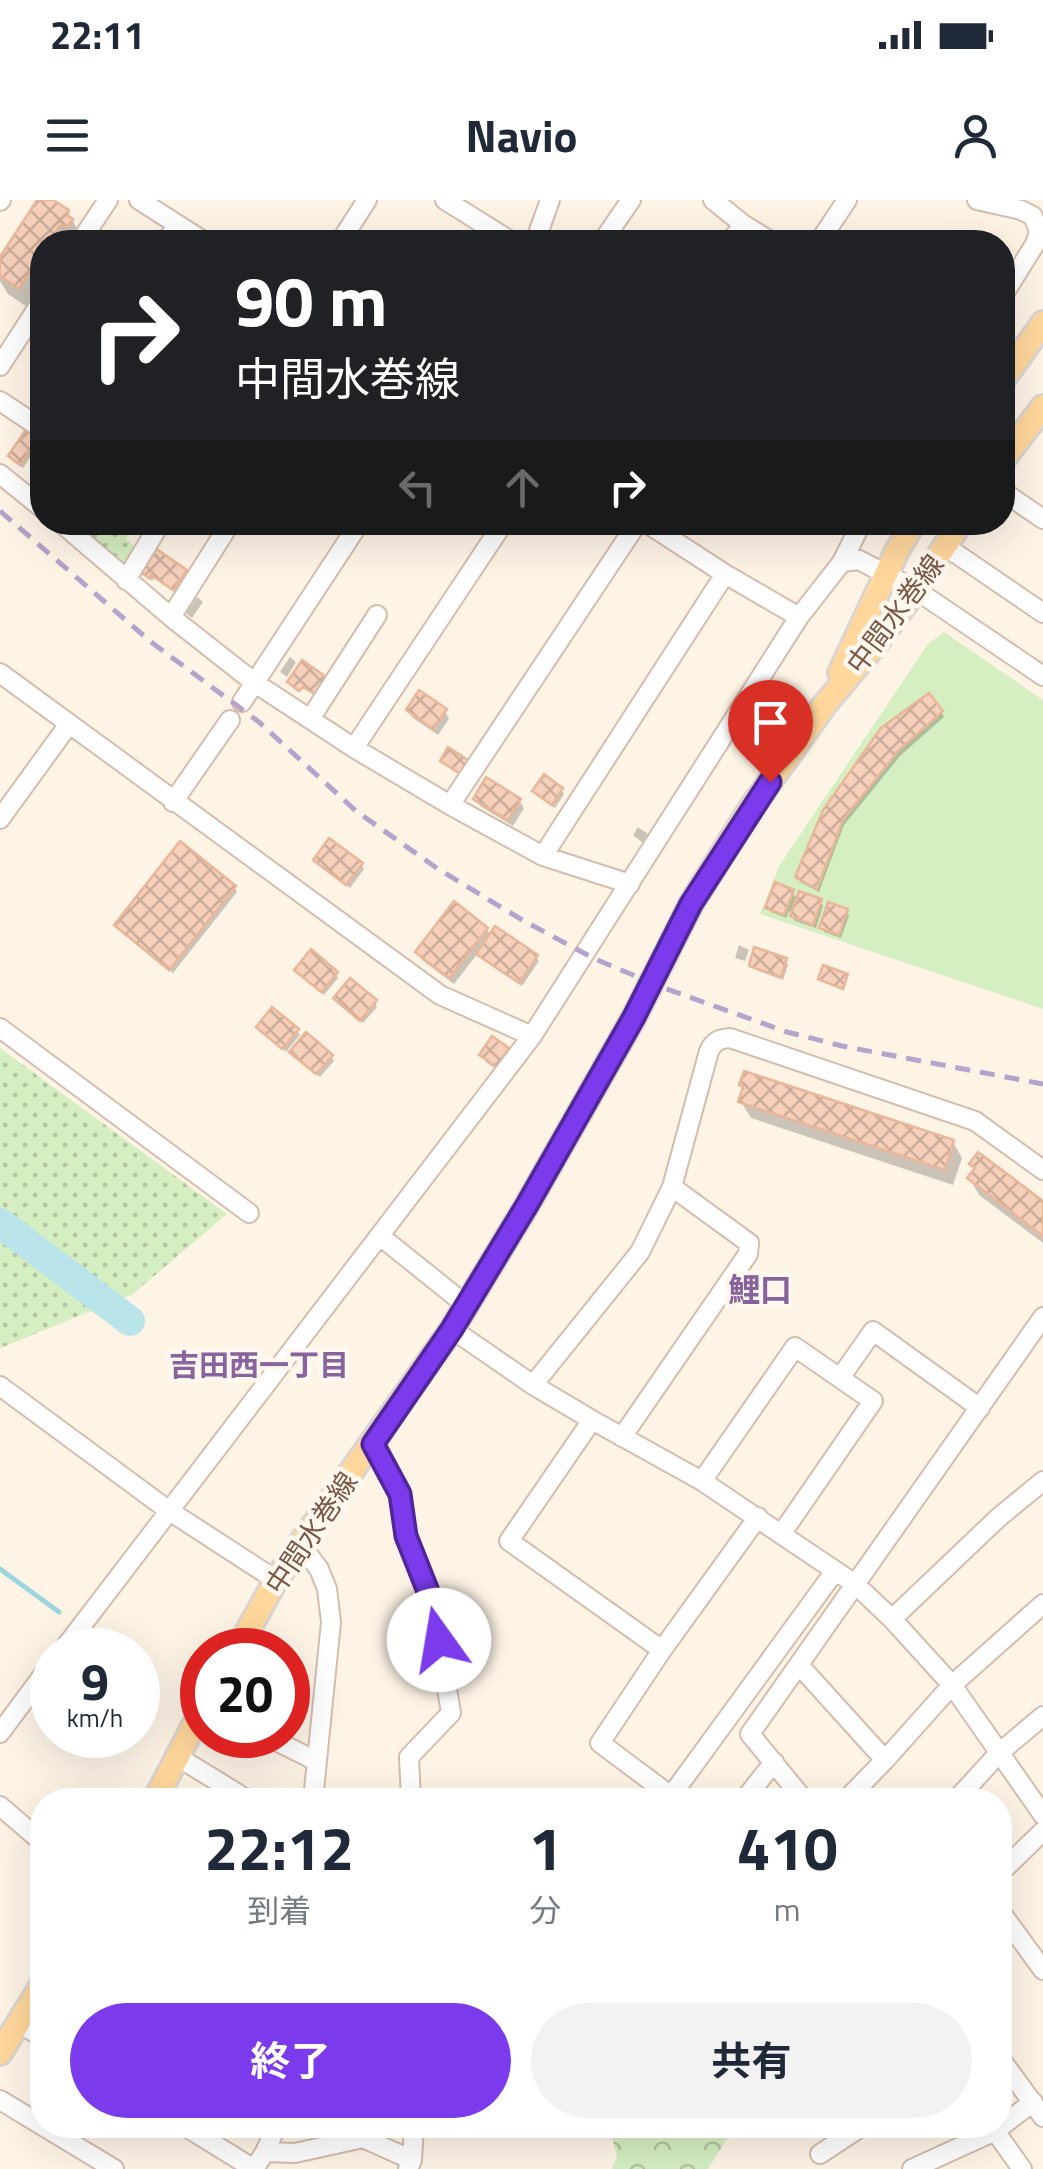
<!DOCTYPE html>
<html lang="ja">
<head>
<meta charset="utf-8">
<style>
	:root { --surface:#fff; --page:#f2f2f3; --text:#1f2937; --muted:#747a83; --accent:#7c3aed }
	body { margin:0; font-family:"Titillium Web","Noto Sans JP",sans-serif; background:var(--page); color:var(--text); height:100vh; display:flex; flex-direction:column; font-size:38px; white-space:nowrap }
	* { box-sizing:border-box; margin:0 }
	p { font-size:32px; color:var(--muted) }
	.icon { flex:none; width:55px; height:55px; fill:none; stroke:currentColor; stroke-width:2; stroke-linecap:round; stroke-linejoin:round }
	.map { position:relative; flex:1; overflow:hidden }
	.sheet { position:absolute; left:30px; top:1588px; width:982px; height:350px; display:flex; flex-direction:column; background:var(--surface); border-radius:40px; box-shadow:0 10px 40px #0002 }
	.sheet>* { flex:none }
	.guide { position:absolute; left:30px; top:30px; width:985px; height:305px; border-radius:40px; box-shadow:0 10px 40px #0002; background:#202124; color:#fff; overflow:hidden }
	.speed { position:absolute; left:30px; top:1428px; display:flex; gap:20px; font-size:50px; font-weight:700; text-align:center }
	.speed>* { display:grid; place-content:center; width:130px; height:130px; border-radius:50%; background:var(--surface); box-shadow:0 10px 40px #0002; line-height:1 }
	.speed small { font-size:25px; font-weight:400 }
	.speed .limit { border:15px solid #d22; background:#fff; color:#111 }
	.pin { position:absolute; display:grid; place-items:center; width:85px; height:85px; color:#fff; margin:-102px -42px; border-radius:50% 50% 50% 0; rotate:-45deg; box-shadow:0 0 10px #0007 }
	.pin .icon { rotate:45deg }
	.me { position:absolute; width:110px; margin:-55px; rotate:347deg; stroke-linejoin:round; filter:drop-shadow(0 0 8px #0008) }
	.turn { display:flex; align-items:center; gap:35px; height:210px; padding:0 40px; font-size:45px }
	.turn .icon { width:130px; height:130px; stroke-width:2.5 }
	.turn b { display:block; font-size:70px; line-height:85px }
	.lanes { display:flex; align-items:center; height:95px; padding:0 40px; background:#0003; justify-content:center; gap:50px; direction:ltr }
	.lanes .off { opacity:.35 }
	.eta { display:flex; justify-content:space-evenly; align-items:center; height:170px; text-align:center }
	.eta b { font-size:60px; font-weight:700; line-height:70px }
	.button { display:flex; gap:20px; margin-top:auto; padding:20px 40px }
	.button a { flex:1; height:115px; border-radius:60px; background:var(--accent); color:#fff; font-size:40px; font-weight:700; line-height:115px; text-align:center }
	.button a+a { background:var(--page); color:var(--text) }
	.status { display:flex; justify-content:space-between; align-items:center; height:70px; padding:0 50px; background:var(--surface); direction:ltr }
	.status svg { height:28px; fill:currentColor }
	header { display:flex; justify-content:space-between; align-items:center; height:130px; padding:0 40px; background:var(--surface); font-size:45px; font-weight:700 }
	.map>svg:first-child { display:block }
	.grass { fill:url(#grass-dots) }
	.forest { fill:url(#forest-crowns) }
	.garden { fill:#d5eec2 }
	.shadow { fill:#0003 }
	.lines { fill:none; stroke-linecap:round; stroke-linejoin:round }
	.stream { stroke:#9dd5dd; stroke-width:5 }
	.river { stroke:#b8e4ea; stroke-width:30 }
	.building { fill:url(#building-cross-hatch); stroke:#eab699; stroke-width:2.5 }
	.minor-casing { stroke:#d4bdad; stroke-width:22 }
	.major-casing { stroke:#dcd4cf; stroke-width:28 }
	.minor { stroke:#fff; stroke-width:18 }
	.major { stroke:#ffd79c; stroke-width:22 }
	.rail { stroke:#b6a2ca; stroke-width:5; stroke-dasharray:15 10; stroke-linecap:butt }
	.route-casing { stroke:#51269a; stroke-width:25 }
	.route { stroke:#7c3aed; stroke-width:18 }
	.labels { text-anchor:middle; stroke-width:9; stroke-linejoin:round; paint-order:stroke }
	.street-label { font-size:28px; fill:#7a5848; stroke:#fff8ee }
	.neighbourhood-label { font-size:30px; font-weight:bold; fill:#88639e; stroke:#fff8ee }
	.quarter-label { font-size:32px; font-weight:bold; fill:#88639e; stroke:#fff8ee }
</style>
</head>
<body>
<div class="status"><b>22:11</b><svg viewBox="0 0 49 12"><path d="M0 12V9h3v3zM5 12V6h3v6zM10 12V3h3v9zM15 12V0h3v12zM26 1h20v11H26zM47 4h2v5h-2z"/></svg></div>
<header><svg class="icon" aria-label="menu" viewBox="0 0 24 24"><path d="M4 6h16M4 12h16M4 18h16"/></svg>Navio<svg class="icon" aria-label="person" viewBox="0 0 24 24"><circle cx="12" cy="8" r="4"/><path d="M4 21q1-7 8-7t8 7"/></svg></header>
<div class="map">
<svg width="1043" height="1969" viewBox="0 0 1043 1969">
	<defs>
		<pattern id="grass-dots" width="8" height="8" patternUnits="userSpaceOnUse" patternTransform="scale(2.5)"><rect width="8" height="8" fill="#d5eec2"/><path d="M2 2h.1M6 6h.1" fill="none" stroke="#b2c4a0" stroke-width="1.8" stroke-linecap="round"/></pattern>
		<pattern id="forest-crowns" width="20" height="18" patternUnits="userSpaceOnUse" patternTransform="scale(2.5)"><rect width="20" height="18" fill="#d5eec2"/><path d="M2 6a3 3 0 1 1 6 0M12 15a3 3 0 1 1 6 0" fill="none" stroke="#b2c4a0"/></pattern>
		<pattern id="building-cross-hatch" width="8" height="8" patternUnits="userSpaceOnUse" patternTransform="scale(2.5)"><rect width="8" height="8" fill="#f6d0bb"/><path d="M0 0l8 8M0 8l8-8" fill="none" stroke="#ccac9a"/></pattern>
	</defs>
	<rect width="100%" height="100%" fill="#fef4e6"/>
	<path class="grass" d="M86,323H127L133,326L126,339L135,347L123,365L82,331Z
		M0,848L227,1014L133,1094L0,1148Z"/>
	<path class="forest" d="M609,1925H745L726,1940L708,1969H612L617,1957Z"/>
	<path class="garden" d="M944,432L1043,500V809L760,714L779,666L928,444Z"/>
	<path class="shadow" d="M39,0H48L68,12L84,42H42V96L33,111L8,94L0,81V62Z
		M38,239L40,243L23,268L13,261L11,257Z
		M142,371L185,372L188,376L176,393L154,378L152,381Z
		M197,397L203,402L192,418L186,413Z
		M290,457L296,462L287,477L280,472Z
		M409,511H445L449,519L438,535L413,518Z
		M941,512L944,517L901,555L844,625L819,692L800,682L798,677L825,611Z
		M561,590L564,594L555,608L537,596L535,591Z
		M476,599L519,600L524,608L513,626L480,606Z
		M638,627L648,634L643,643L633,635Z
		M316,660L361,664L364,669L350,688L319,665Z
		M234,687L237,692L173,773L119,730L117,725Z
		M792,692L798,701H821L823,706L816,728L795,721L789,711L786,718L771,712L768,707Z
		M846,711L849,716L841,738L824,732L822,727Z
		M487,729L491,736L536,757L539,761L522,786L482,759L478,753L454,784L422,760L418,752Z
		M739,745L749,750L745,761L735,758Z
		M786,760L788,765L783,780L753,769L756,770L757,765Z
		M336,773L338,778L324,795L300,774Z
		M336,798L375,802L377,807L363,823Z
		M259,827L297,831L300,835L286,852Z
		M507,849L512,857L502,873L487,863L482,855Z
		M331,856L334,861L320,877L295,857Z
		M741,885L953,942L962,958L953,985L751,918L741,902L745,891Z
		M972,964L1043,1004V1043L979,995L970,979L976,971Z"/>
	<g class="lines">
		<path class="stream" d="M0,1369L59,1412"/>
		<path class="river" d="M0,1023L130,1121"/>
	</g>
	<path class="building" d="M37,0H53L69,10L67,15L73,19L67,28L61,24L49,42H42V53L19,89L0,76V57Z
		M27,228L40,237L20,265L8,256Z
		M155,348L187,370L173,390L151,375L149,378L139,371Z
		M302,460L329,479L318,496L303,487L299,491L287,482Z
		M419,490L447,509L433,529L406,510Z
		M929,493L943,511L899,550L843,620L817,689L795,677L823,610L881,528Z
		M448,547L471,562L462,575L440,561Z
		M544,574L563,588L552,605L532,591Z
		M486,577L521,599L508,620L473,599Z
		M329,638L363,663L346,685L313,660Z
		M180,641L236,686L169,770L114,725Z
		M775,682L794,690L784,715L765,708Z
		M799,691L822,699L813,725L790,716Z
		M454,701L488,728L449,778L415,752Z
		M828,702L848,709L839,735L819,728Z
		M495,726L538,755L519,783L476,754Z
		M754,747L787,758L781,777L749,766Z
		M311,749L338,772L321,792L294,770Z
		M823,765L848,774L843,789L818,779Z
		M350,778L377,800L360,821L333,798Z
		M272,807L299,829L282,849L256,827Z
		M306,832L333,855L316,874L289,852Z
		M492,836L509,848L497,867L479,855Z
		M744,871L954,940L945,970L738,902L743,887L739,885Z
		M978,952L1043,1001V1036L967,978L975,968L969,964Z"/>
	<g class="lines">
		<defs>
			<path id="minor" d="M139,0L205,42
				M445,0L512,42
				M713,0L744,25L772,42
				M977,0L1021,10L1033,16L1039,32L1035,44L1002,97
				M0,1L1,0
				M80,42L108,0
				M166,42L177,25
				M340,42L367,0
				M535,42L550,0
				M602,42L631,0
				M729,42L744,25
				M819,42L847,0
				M0,166L42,101
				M0,201L42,229
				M0,274L42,308
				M1002,291L1043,319
				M60,322L171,417L255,483L354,548L450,605L543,656L630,684
				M645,322L725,374L799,417
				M945,346L1043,413
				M842,362L862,322
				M126,380L161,322
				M171,417L231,322
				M0,473L440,795L532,836L63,1450
				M242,502L360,322
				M310,519L377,415
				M354,548L504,322
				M173,602L230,520
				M450,605L638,322
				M0,619L69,524
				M543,656L725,374
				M0,828L249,1013
				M532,836L799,417L842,362L859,360L916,390L1043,476
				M380,1036L466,1105
				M452,1129L533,1185L592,1220L702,1281L855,1384L892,1419L952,1485L1043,1615
				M840,1178L873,1131L980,1208
				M533,1185L640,1052L672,987L709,851C714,841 719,839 730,838L975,921L1043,970
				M0,1186L168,1310L276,1380
				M592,1220L509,1341L662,1450L600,1543L671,1596L835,1371
				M622,1237L748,1054L749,1043L672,987
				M373,1244L401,1294L405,1336L433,1404L451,1513L409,1557L411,1600
				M702,1281L795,1147L873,1201L782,1333
				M300,1344L319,1369L327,1389L331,1422L313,1600
				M892,1419L998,1318L1043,1281
				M662,1450L758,1317
				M799,1465L885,1560
				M0,1533L52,1463
				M264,1535L316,1561
				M178,1557L248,1600
				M744,1600L774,1562
				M804,1600L750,1534L1043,1117
				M846,1600L885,1560L952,1485L1043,1404
				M956,1600L999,1553L1043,1516
				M0,1606L42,1642
				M1000,1673L1043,1631
				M1000,1711L1043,1770
				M19,1823L42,1837
				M1000,1858L1043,1917
				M0,1900L114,1969
				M183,1925L254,1969L265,1952L277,1925
				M265,1952L295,1953L363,1938L412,1960
				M820,1954L864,1925
				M408,1969L412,1960L414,1925
				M912,1969L995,1931
				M1022,1969L995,1931L1033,1902"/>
			<path id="major" d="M1002,181L1043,123
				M1002,261L1043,207
				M840,473L897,351L914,322
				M237,1450L276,1380L300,1344L452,1129L527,1005L634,817L691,704L751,608L826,503L875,445L916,390L961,322
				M155,1600L202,1510
				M0,1853L42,1785"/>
		</defs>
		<use href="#minor" class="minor-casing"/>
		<use href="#major" class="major-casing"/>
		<use href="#minor" class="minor"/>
		<use href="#major" class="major"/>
		<path class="rail" d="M0,311L151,442L259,522L356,611L438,669L524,721L595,759L664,788L787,832L842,846L1043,884"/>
	</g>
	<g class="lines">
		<defs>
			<path id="route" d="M439,1440L433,1404L406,1336L400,1294L373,1244L452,1129L527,1005L634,817L691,704L770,582"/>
		</defs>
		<use href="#route" class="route-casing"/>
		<use href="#route" class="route"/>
	</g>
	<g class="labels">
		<g class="street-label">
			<text transform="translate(895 414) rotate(-53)" y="10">中間水巻線</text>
			<text transform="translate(311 1333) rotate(-56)" y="10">中間水巻線</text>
		</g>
		<g class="neighbourhood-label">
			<text x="259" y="1176">吉田西一丁目</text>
		</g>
		<g class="quarter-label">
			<text x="760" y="1101">鯉口</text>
		</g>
	</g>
</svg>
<div class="speed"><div>9<small>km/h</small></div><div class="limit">20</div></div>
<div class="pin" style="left:770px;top:582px;background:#d93025"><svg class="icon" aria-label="arrive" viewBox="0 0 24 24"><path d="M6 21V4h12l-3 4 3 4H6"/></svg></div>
<svg class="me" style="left:439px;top:1440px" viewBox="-20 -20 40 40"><circle r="19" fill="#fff"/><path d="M0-13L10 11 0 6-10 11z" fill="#7c3aed"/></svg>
<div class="guide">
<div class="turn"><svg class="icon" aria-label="right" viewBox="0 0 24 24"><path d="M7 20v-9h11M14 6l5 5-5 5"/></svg><div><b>90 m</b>中間水巻線</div></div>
<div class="lanes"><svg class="icon off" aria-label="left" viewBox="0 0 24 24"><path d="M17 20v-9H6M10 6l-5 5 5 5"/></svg><svg class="icon off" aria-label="ahead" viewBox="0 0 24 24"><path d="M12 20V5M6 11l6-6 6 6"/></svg><svg class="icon" aria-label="right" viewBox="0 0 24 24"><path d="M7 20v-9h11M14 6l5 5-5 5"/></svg></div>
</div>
<section class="sheet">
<div class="eta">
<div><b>22:12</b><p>到着</p></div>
<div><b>1</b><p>分</p></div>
<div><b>410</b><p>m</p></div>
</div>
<div class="button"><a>終了</a><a>共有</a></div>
</section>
</div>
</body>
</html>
